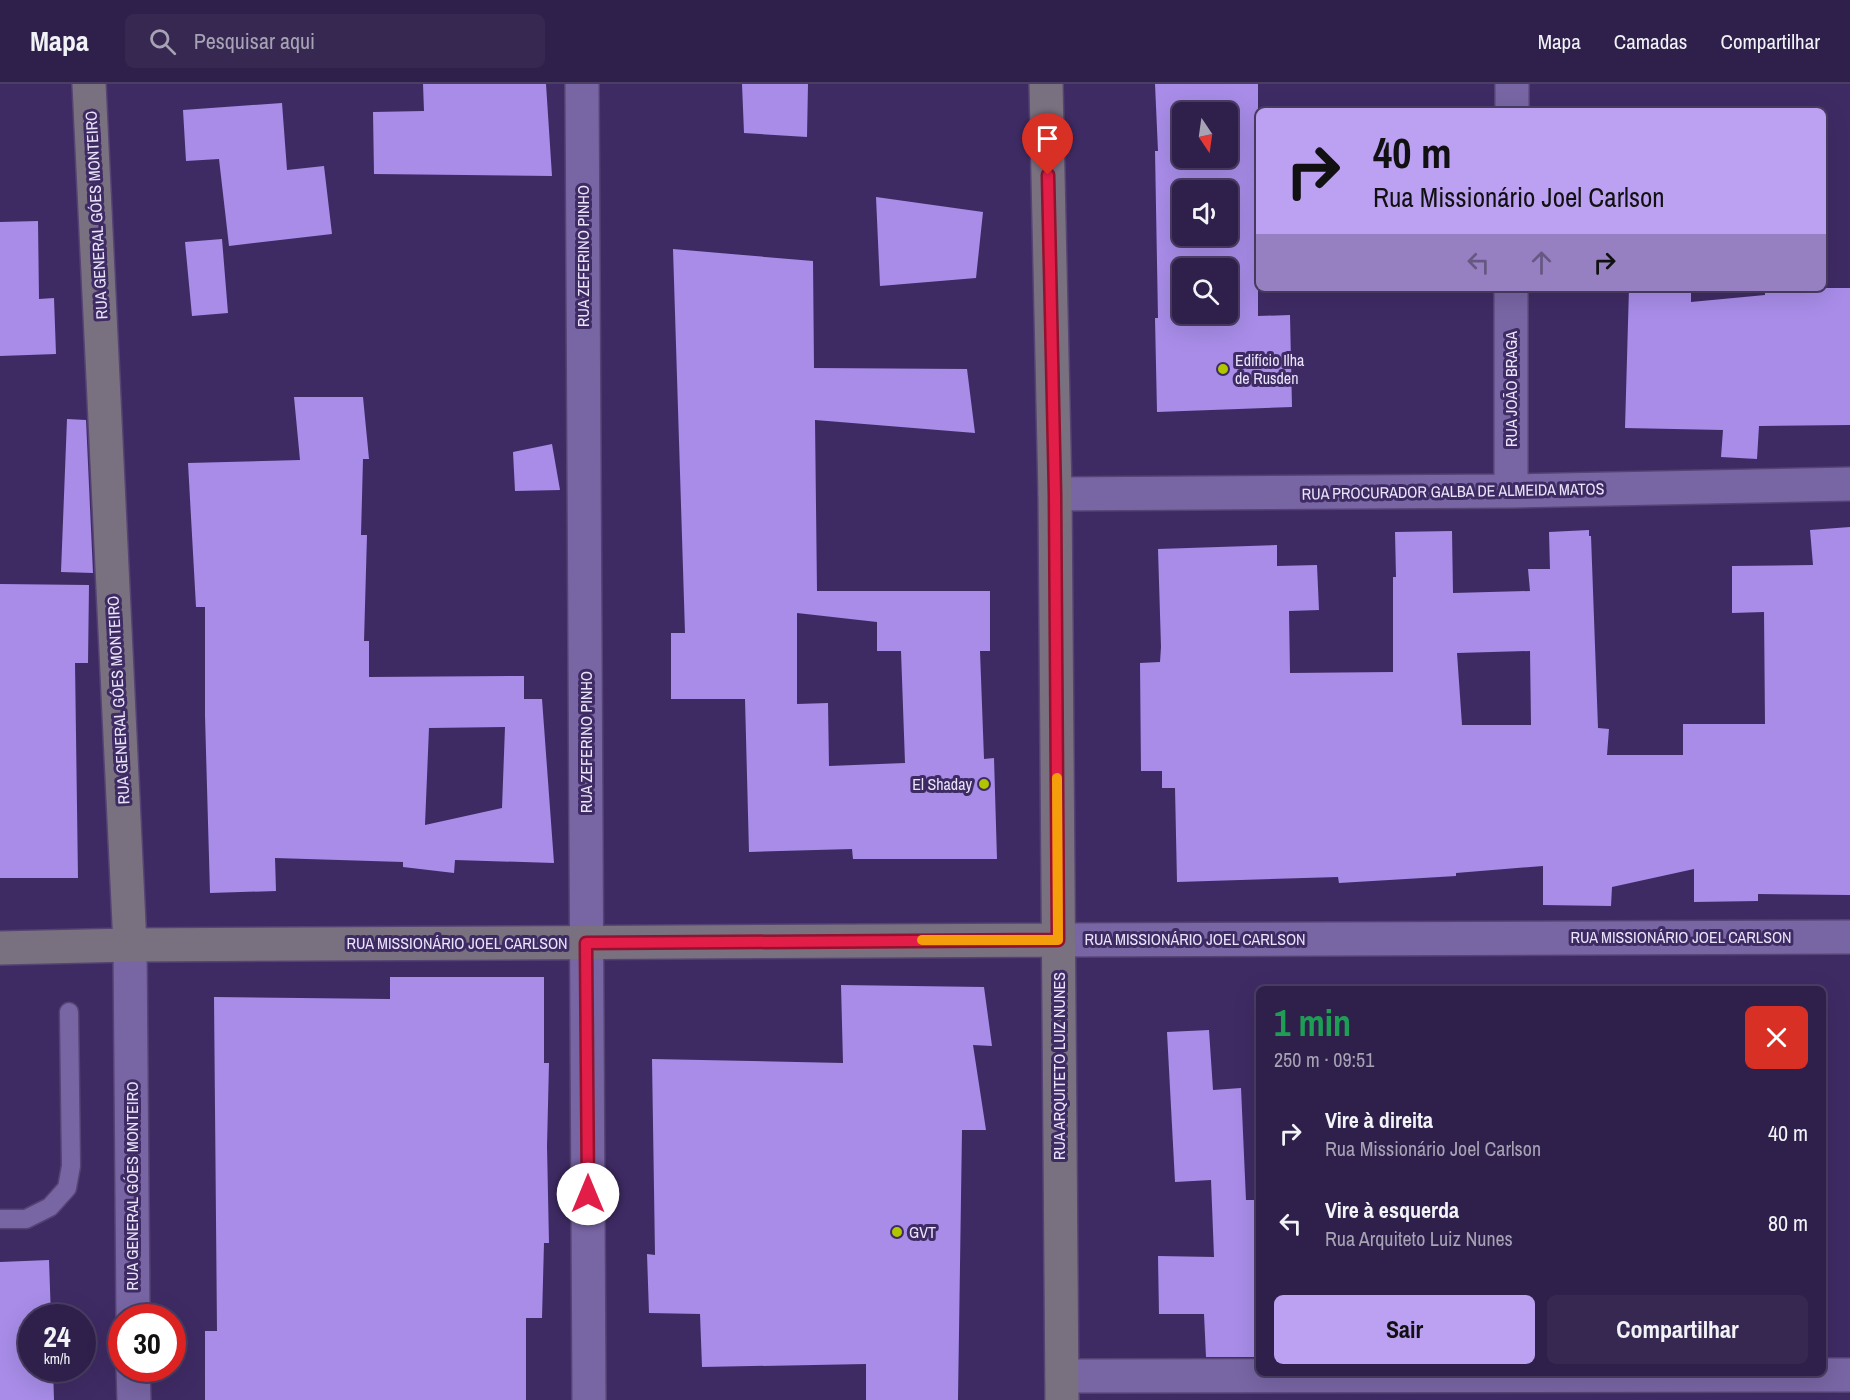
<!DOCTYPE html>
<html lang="pt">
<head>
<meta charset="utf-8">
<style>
	:root { --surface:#2f204b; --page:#372852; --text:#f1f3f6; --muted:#a7a3b5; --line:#4a3e63; --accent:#bca0f2 }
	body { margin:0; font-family:"Archivo Narrow",sans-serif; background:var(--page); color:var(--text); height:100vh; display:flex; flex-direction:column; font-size:22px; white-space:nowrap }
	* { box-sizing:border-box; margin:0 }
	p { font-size:20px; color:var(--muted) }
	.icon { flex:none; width:33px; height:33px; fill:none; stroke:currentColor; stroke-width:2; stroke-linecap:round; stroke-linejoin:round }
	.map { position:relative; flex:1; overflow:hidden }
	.sheet { position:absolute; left:1256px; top:902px; width:570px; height:390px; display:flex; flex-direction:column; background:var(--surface); border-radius:9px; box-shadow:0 6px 24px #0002,0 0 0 2px var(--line) }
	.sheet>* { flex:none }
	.top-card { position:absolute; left:1256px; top:24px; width:570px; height:183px; border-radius:9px; box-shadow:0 6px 24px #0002,0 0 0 2px var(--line); background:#bca0f2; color:#111; overflow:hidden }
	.needle { width:39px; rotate:167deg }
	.buttons { position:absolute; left:1172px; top:18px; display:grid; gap:12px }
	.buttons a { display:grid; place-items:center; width:66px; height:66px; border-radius:9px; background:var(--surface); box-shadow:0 6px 24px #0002,0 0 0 2px var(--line); font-size:30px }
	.speed { position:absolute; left:18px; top:1220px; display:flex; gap:12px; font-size:30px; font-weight:700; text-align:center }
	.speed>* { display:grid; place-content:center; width:78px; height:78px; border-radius:50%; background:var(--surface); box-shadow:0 6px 24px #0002,0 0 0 2px var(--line); line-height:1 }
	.speed small { font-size:15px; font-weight:400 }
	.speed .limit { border:9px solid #d22; background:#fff; color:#111 }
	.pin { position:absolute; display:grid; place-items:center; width:51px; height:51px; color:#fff; margin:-62px -26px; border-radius:50% 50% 50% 0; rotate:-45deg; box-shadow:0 0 6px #0007 }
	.pin .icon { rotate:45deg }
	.me { position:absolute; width:66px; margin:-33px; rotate:0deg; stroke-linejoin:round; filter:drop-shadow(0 0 4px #0008) }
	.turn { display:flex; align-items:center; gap:21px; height:126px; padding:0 18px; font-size:27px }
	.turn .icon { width:78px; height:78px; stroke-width:2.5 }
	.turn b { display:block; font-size:42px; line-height:51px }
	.lanes { display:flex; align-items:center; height:57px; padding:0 18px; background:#0003; justify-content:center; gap:30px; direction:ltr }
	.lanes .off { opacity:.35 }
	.round { display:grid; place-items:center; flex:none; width:63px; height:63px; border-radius:9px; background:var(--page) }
	.summary { display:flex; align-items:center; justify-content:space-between; height:102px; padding:0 18px }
	h1 { font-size:36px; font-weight:700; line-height:45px; color:#1e9e55 }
	.action { display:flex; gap:12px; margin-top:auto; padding:12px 18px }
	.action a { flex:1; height:69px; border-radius:9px; background:var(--accent); color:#111; font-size:24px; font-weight:700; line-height:69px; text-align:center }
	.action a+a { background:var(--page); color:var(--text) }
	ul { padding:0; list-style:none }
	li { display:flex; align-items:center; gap:18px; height:90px; padding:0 18px }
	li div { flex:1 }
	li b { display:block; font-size:22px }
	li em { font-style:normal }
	header { display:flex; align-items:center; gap:36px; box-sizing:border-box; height:84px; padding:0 30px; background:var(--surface); border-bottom:2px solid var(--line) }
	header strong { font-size:28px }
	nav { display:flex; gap:33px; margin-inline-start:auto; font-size:21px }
	.search { width:420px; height:54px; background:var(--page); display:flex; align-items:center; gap:15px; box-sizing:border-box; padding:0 21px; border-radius:9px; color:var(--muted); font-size:22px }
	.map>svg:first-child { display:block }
	.building { fill:#a88ce8; fill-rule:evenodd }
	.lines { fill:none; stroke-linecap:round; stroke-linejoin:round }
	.lane-casing { stroke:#554373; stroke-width:21 }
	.street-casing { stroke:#554373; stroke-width:36 }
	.secondary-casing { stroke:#554373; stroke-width:36 }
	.lane { stroke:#7865a4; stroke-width:18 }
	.street { stroke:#7865a4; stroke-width:33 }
	.secondary { stroke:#7a7180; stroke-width:33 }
	.route-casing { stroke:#92132f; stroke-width:15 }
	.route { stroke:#e11d48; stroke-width:10 }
	.slow { stroke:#f59e0b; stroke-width:10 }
	.poi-dot { fill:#b1c500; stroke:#3f2b64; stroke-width:2 }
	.labels { text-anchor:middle; stroke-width:6; stroke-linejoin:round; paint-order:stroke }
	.street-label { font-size:16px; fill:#e9e4fa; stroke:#3f2b64 }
	.poi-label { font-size:16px; fill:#e9e4fa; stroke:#3f2b64; text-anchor:start }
</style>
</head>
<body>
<header>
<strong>Mapa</strong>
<div class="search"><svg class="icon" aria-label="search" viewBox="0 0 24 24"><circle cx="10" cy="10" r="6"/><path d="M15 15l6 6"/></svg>Pesquisar aqui</div>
<nav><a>Mapa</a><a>Camadas</a><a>Compartilhar</a></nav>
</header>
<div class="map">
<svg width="1850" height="1316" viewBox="0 0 1850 1316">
	<rect width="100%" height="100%" fill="#3f2b64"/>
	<path class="building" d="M423,0H546L552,92L374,90L373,28L424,27Z
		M742,0H808L807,53L744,49Z
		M1155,0H1258V232L1290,231L1292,323L1157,328L1155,234H1158L1155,67H1158ZM1182,28H1227V74H1182ZM1182,106H1227V152H1182ZM1182,184H1227V230H1182Z
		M282,19L287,86L324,82L332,150L229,162L219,75L186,77L183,26Z
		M876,113L983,128L976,194L880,202Z
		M38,137L39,215L54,214L56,270L0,272V138Z
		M222,155L228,229L192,232L185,158Z
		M673,165L813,177L814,284L967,285L975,349L815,336L817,507H990V567H980L984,675L994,674L997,775H853L852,765L749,768L745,615H671V549H685ZM797,529L877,538V567H901L905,679L829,682L828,619L797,620Z
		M1629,204H1691V218L1765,211V204H1850V341L1759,342L1757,375L1721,373L1723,346L1625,344Z
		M294,313H363L369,375H363L361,451H367L364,557H369V593L524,592V615H542L554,779L455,776L454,789L403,783V778L275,774L276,807L210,809L205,632V523H196L188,379L300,376ZM505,643L502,724L425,741L429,644Z
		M67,335L86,336L93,489L61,488Z
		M552,360L560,406L515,407L513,368Z
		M1850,443V811L1758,810V817L1694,818V785L1612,803L1611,822L1543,821V782L1456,789V792L1339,799L1338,793L1177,798L1175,704H1162V687H1141L1140,579L1160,578L1161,563L1158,465L1277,461V482L1317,481L1319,526L1289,527L1290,589L1393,588V493H1396L1395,448L1452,447L1453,509L1530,507L1528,485H1550L1549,448L1589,446V452H1591L1598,644L1609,645L1607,671H1683V640H1765L1764,528L1732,529V482L1813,481L1810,446ZM1530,567L1531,641H1462L1457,569Z
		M0,500L89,501L88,579H75L78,794H0Z
		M390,893H544V979H549L547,1062L549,1159H544L542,1234H526V1316H205V1247H217L214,913L390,915Z
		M841,901L984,903L992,962L973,961L986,1046H962L958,1316H866V1280L702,1283L700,1230L649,1229L647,1170L655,1171L652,975L843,979Z
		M1209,946L1213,1006L1241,1004L1246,1116H1258V1273H1206L1204,1230H1159L1158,1172L1214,1173L1211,1096L1175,1098L1167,948Z
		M49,1176L51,1233H32V1284H53L54,1316H0V1178Z"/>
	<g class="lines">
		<defs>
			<path id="lane" d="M0,1135H26L50,1123L67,1104L71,1082L69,928"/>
			<path id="street" d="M582,0L589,1316
				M1512,27V0
				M1511,407V204
				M1055,410L1511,407L1850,400
				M1058,856L1850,853
				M130,861L133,1233
				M133,1284L134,1316
				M1062,1292L1850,1291"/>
			<path id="secondary" d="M89,0L130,861
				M1046,0L1055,410L1062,1316
				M0,864L130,861L1058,856"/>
		</defs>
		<use href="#lane" class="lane-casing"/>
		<use href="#street" class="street-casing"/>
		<use href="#secondary" class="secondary-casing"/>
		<use href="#lane" class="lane"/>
		<use href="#street" class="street"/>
		<use href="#secondary" class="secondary"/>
	</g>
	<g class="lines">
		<defs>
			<path id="route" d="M588,1110L586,859L1058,856L1055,410L1048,91"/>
		</defs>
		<use href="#route" class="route-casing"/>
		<use href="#route" class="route"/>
		<path class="slow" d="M922,856H1058L1057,694"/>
	</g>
	<g class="poi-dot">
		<circle cx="1223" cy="285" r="6"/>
		<circle cx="984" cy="700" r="6"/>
		<circle cx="897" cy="1148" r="6"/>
	</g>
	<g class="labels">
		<g class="street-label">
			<text transform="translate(96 131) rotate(-93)" y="6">RUA GENERAL GÓES MONTEIRO</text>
			<text transform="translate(583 172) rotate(-90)" y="6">RUA ZEFERINO PINHO</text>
			<text transform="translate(1511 305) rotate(-90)" y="6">RUA JOÃO BRAGA</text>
			<text transform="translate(1453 407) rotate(-1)" y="6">RUA PROCURADOR GALBA DE ALMEIDA MATOS</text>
			<text transform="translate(118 616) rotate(-93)" y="6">RUA GENERAL GÓES MONTEIRO</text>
			<text transform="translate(586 658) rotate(-90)" y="6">RUA ZEFERINO PINHO</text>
			<text x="1681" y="859">RUA MISSIONÁRIO JOEL CARLSON</text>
			<text x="1195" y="861">RUA MISSIONÁRIO JOEL CARLSON</text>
			<text x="457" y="865">RUA MISSIONÁRIO JOEL CARLSON</text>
			<text transform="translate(1059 982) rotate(-90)" y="6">RUA ARQUITETO LUIZ NUNES</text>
			<text transform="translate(132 1102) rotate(-90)" y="6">RUA GENERAL GÓES MONTEIRO</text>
		</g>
		<g class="poi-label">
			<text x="1235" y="282">Edifício Ilha<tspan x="1235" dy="18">de Rusden</tspan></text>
			<text x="972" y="706" text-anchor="end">El Shaday</text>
			<text x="909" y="1154">GVT</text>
		</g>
	</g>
</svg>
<div class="buttons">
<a><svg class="needle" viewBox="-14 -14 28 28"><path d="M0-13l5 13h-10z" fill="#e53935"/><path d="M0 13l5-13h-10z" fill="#a7a3b5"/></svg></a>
<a><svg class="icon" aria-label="sound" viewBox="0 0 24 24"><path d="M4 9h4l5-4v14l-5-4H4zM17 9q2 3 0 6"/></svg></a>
<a><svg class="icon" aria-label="search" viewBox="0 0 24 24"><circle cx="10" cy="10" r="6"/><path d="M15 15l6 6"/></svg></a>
</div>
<div class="speed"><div>24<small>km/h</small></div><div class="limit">30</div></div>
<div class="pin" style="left:1048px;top:91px;background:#d93025"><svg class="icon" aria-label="arrive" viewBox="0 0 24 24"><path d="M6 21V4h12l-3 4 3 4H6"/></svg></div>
<svg class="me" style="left:588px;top:1110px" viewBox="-20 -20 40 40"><circle r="19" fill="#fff"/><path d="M0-13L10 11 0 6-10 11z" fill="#e11d48"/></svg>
<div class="top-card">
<div class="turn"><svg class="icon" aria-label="right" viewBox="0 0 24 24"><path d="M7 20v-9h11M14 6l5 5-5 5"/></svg><div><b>40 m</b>Rua Missionário Joel Carlson</div></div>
<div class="lanes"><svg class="icon off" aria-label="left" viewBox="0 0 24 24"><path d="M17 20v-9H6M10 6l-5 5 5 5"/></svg><svg class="icon off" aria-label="ahead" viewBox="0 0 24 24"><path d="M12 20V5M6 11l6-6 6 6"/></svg><svg class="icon" aria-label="right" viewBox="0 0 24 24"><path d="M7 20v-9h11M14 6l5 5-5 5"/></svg></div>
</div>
<section class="sheet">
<div class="summary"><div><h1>1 min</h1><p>250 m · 09:51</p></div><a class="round" style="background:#d93025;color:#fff"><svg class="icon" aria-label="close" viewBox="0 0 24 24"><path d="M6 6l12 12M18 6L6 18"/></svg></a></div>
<ul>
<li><svg class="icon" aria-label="right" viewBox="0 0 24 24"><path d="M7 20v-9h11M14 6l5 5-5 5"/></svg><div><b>Vire à direita</b><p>Rua Missionário Joel Carlson</p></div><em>40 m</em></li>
<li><svg class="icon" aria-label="left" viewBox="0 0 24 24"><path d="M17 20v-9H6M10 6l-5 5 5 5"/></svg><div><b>Vire à esquerda</b><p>Rua Arquiteto Luiz Nunes</p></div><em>80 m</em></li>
</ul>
<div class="action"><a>Sair</a><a>Compartilhar</a></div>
</section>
</div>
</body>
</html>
